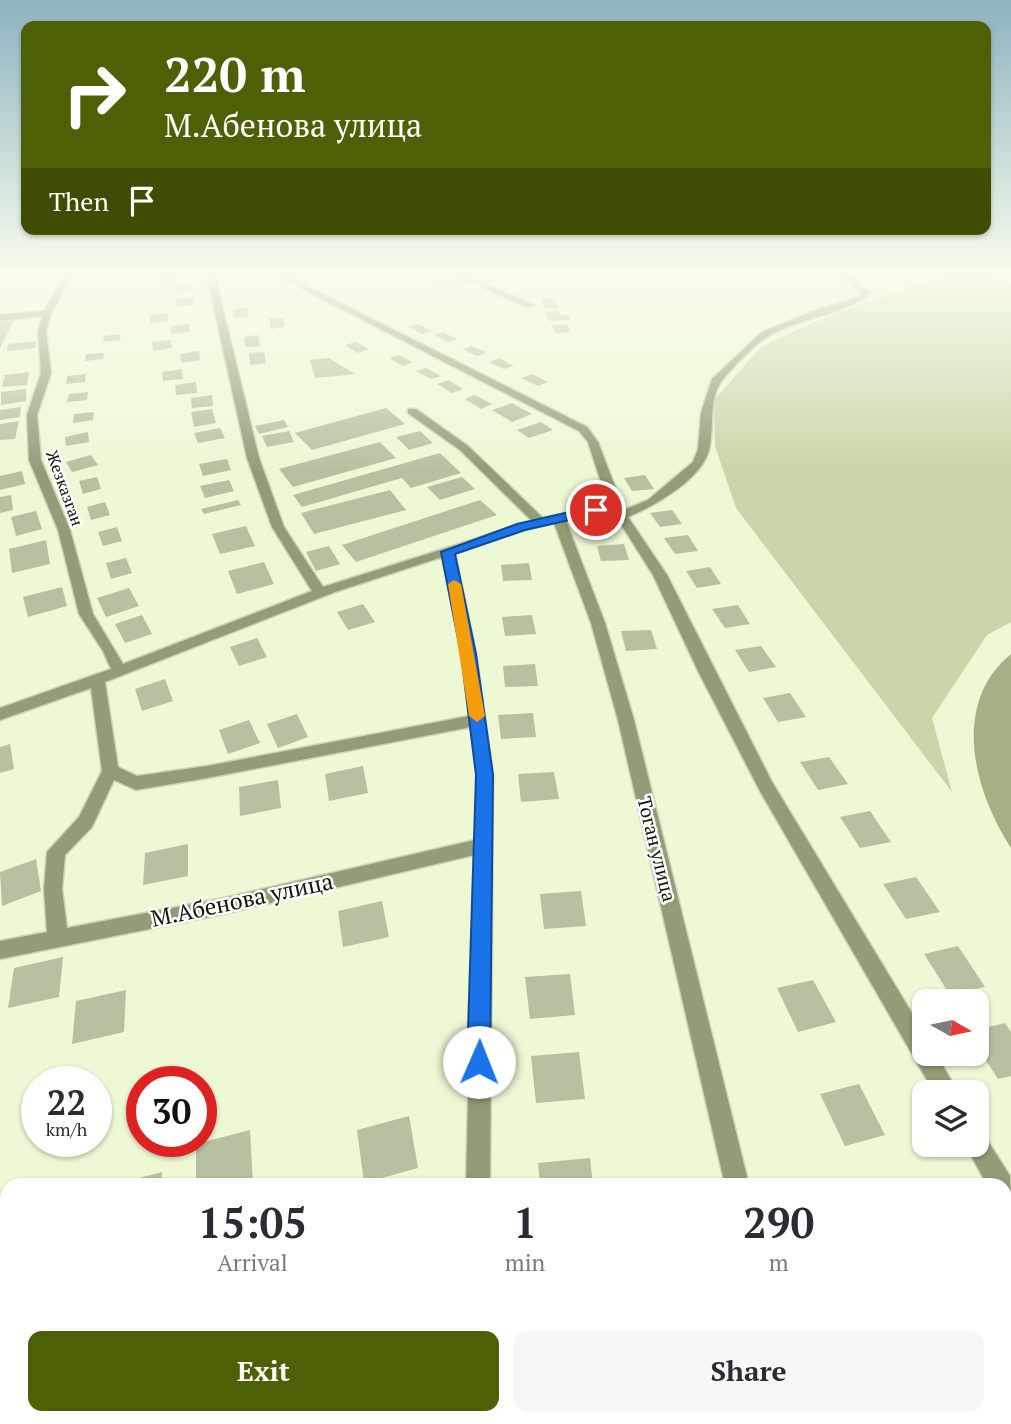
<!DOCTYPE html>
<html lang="en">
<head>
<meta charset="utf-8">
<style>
	:root { --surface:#fff; --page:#f7f7f7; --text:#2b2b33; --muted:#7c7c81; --accent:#4e6005 }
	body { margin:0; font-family:"PT Serif",serif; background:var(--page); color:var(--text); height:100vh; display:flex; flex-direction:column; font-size:26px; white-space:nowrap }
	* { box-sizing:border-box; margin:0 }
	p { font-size:23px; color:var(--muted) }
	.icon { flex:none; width:38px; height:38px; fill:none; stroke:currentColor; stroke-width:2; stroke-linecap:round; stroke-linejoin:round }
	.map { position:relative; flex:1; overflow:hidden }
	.details { position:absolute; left:0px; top:1178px; width:1012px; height:247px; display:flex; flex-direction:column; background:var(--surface); border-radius:21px 21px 0 0; box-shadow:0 2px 5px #0004 }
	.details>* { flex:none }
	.top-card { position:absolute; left:21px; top:21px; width:970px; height:214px; border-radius:14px; box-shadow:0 2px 5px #0004; background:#4e6005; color:#fff; overflow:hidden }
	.needle { width:46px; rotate:99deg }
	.buttons { position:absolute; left:912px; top:989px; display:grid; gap:14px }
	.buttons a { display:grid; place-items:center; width:77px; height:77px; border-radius:14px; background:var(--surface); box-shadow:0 2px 5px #0004; font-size:35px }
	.speed { position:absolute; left:21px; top:1066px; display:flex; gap:14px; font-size:35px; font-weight:700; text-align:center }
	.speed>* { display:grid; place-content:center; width:91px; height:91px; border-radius:50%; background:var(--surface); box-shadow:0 2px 5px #0004; line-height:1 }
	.speed small { font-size:18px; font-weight:400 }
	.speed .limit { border:10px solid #d22; background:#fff; color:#111 }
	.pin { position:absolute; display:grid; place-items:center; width:60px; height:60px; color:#fff; margin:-30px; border:4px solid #fff; border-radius:50%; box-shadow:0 2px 7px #0007 }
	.me { position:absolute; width:77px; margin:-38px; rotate:1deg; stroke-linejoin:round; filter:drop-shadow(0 0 5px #0008) }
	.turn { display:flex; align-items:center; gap:24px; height:147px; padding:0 28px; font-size:32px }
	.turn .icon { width:91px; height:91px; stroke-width:2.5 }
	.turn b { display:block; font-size:49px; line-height:60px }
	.then { display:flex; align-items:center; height:66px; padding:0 28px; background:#0003; gap:14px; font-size:26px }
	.eta { display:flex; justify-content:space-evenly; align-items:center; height:119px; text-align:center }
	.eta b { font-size:42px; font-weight:800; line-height:49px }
	.action { display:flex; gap:14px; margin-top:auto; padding:14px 28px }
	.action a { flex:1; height:80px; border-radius:14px; background:var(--accent); color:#fff; font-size:28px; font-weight:800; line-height:80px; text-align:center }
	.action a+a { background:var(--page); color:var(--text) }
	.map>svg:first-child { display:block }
	.green { fill:#c8d6a9 }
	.water { fill:#a3b184 }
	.building { fill:#b7c19f }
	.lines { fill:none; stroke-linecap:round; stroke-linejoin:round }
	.minor-casing { stroke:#cad4b3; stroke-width:3 }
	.minor { fill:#929d77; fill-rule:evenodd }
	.route { fill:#1a73e8; stroke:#114b97; stroke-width:2 }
	.slow { fill:#f59e0b }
	.labels { text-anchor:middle; stroke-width:5; stroke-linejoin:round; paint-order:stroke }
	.far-street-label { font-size:16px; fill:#111508; stroke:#fff }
	.street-label { font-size:19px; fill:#111508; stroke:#fff }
	.near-street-label { font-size:23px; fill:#111508; stroke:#fff }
</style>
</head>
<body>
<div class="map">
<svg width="1011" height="1424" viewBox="0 0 1011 1424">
	<rect width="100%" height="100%" fill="#edf8d4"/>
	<path class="green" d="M952,272H985L1011,282V622L987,635L932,718L952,792L736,508L715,446L714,400L761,347L819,320Z"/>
	<path class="water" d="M1011,654V848C974,791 950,704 1011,654Z"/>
	<path class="building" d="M179,274V281L163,283L162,276Z
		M446,277L462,284L449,288L433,281Z
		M190,283V290L174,292L173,285Z
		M193,297L194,305L176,307V299Z
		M541,299H554L558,308L545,309Z
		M247,308L248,317L234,318L233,309Z
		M559,311L560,315H568L571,320L549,321L545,312Z
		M168,313V321L150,323V315Z
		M283,317L285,327L271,329L269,319Z
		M14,321L0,348V322Z
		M189,324L190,332L171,334V326Z
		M419,324L432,331L422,334L409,327Z
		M568,324L570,332L555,333L552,325Z
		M443,332L457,339L448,342L434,335Z
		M121,334L120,340L103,342L104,336Z
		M258,335L260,346L245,347L244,337Z
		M171,340L172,348L153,351L152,342Z
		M37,341L35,348L7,351L8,344Z
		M356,342L369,349L358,353L345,345Z
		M472,346L487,353L477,356L462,349Z
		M199,351L200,360L181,363L180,354Z
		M264,352L266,363L250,365L249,353Z
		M104,353L103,359L85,361L86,354Z
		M399,355L413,362L403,366L389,358Z
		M329,358L355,374L315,378L310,360Z
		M499,358L514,366L504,369L489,362Z
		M426,368L441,376L431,379L416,371Z
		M182,369L183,379L163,381L162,372Z
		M29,372L27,385L2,387L5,375Z
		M86,374L85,382L66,384L67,376Z
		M532,374L548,382L538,386L521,378Z
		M448,380L463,389L452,393L437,384Z
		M196,382L197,393L176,395L175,385Z
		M26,389V401L1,405V392Z
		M88,392L87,400L67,402L69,394Z
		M212,395L213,406L192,408L191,398Z
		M475,395L492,404L481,409L465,399Z
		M512,403L532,414L512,422L492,410Z
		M21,407L20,417L0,420V410Z
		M386,408L405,424L312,450L295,433Z
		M212,409L216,423L194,427L191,412Z
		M94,412L93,420L73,423L74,414Z
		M284,420L288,427L259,434L255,426Z
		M19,421L15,439L0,440V424Z
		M541,422L553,430L529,438L517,430Z
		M220,428L225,438L198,443L194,433Z
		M289,431L294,442L267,447L262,436Z
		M420,431L433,443L409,450L396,437Z
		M88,432L89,442L66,446L65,437Z
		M380,442L396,458L293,487L279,469Z
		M440,453L461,473L411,488L402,478L302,507L293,495Z
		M91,455L98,465L72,472L66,462Z
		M227,459L231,470L203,476L199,464Z
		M22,471L25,484L0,490V476Z
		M645,475L654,489L632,491L624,478Z
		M97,477L101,489L83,494L79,481Z
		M462,477L475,489L440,500L427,487Z
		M229,480L234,491L205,498L200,486Z
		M390,490L406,510L314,534L301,513Z
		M11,495L13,510L0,513V497Z
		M238,500L241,505L204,514L201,509Z
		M480,500L497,515L356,562L342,545Z
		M105,502L110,515L91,520L87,507Z
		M672,510L682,524L660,527L650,513Z
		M36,511L42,529L16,536L11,517Z
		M246,526L255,546L220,554L212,534Z
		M117,527L122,541L103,546L98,532Z
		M688,535L698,551L675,554L664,538Z
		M46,540L50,564L12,573L9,549Z
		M624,544L629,560L601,561L597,546Z
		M329,546L340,564L316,571L306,552Z
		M126,558L132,573L111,579L106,563Z
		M264,562L274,584L237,594L228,571Z
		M529,563L532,580L503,581L501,565Z
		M710,567L721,584L697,588L686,571Z
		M62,587L67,606L28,617L23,597Z
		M129,588L139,606L106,617L97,598Z
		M363,604L375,622L348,630L337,612Z
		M738,605L750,624L725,628L712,609Z
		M142,615L152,634L125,643L115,624Z
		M532,615L536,634L505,636L502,617Z
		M651,630L657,649L626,651L621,631Z
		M257,638L267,657L239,666L230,647Z
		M761,646L776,667L749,672L735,650Z
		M535,664L538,686L505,687L503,666Z
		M165,679L173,701L142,711L135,689Z
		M790,693L806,717L778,722L763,698Z
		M533,713L536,737L501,739L498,715Z
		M297,714L308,737L278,748L267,724Z
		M249,720L260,743L228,754L219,730Z
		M10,744L14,769L0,773V747Z
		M829,757L848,784L818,790L800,762Z
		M363,766L368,793L329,801L325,774Z
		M554,772L559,799L521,802L518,774Z
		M278,780L281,808L240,816L239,787Z
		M870,811L891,842L860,848L840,817Z
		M188,844V876L143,885L145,853Z
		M36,859L41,891L2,906L0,872Z
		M916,877L940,912L906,919L883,884Z
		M581,891L586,926L544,929L540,894Z
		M382,901L389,937L343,947L338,911Z
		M958,946L985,987L950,995L924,954Z
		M63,957L59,997L8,1008L14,968Z
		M570,974L575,1015L530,1019L525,977Z
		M813,980L836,1022L798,1032L777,988Z
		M126,990L124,1032L72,1044L76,1001Z
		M1005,1023L1011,1032V1076L998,1079L976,1045V1030Z
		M579,1052L585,1099L536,1103L531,1056Z
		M859,1084L885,1135L845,1146L820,1094Z
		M409,1116L418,1168L364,1183L357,1130Z
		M250,1130L253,1184L196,1185V1144Z
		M590,1158L593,1185H540L538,1163Z
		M162,1172V1185H116V1184Z
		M7,1214V1272L0,1274V1216Z
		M1004,1371L1011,1384V1409L1004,1411Z
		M7,1388V1418H38V1424H0V1390Z
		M66,1418H133V1422L126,1424H66Z
		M208,1418H237L208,1424Z
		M377,1418H444L445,1424H378Z"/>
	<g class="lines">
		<defs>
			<path id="minor" d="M66,272H74L51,313L46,332L51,373L37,415L41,460L70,530L93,614L123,664L312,591L272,527L247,458L206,272H214L259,458L284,527L323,587L532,521L460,450L408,413V409H416L468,446L543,518L608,504L588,442L579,431L269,272H279L587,427L598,442L624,510L648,500L693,462L698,449L701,413L712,379L762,332L819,309L859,297L862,293L838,273L854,272L849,275L870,293C859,310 790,321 767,337C752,347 736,364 724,378C707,397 715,428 709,450C701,480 654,506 628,517L667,575L772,782L924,1033V1054H936L958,1092H934L760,791L699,673L653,575L612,510L566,521L605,623L634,720L749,1185H725L618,720L591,623L554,523L524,530L455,553L476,654L493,775L490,1185H466L474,855L224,914L0,959V941L47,932L44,889L47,852L79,817L102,771L91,688L0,720V708L111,669L103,651L79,614L58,530L29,460L27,415L41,373L38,332L42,316L0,321V315L44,311ZM442,557L462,654L469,716L207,766L137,776L118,767L105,682L335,592ZM471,727L477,775L475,840L224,898L67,928L62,889L65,855L92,827L114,780L136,790L207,778Z
				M447,272H458L534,305L527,307Z
				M976,1131L984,1135L1010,1176L1011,1214L1004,1212V1185H987L965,1144H976Z
				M7,1315V1341L0,1343V1317Z
				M479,1418H507L508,1424H480Z
				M778,1418H806L808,1424H780Z"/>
		</defs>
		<use href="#minor" class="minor-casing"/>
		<use href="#minor" class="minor"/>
	</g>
	<linearGradient id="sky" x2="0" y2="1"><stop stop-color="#8cb3c0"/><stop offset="0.58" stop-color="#f7fcec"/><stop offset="1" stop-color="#f7fcec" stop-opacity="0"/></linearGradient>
	<rect width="1011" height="471" fill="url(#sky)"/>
	<path class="route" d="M596,506L602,510L601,513L525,530L455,554L476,654L493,775L490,1062L487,1070L479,1073L471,1070L467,1062L476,775L461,654L441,552L517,524Z"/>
	<path class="slow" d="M454,580L461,584L485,716L477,722L469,716L448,584Z"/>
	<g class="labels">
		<g class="far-street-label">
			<text transform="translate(65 488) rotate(70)" y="6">Жезказган</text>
		</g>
		<g class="street-label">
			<text transform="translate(657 849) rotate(76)" y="7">Тоган улица</text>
		</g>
		<g class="near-street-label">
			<text transform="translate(242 900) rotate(-12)" y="8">М.Абенова улица</text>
		</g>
	</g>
</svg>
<div class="buttons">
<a><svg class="needle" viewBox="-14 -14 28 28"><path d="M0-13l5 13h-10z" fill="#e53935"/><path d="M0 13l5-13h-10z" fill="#7c7c81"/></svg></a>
<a><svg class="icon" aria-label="layers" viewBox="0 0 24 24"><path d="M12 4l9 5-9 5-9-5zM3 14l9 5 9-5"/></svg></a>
</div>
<div class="speed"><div>22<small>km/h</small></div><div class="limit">30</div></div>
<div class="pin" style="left:596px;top:510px;background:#d93025"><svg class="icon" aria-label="arrive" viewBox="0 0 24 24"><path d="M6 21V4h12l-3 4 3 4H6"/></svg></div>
<svg class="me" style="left:479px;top:1062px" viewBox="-20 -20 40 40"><circle r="19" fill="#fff"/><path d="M0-13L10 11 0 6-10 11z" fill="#1a73e8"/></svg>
<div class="top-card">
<div class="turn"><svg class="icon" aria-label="right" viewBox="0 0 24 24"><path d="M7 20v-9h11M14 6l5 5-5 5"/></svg><div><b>220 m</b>М.Абенова улица</div></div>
<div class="then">Then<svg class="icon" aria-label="arrive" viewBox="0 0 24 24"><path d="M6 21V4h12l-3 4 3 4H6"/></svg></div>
</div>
<section class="details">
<div class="eta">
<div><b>15:05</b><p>Arrival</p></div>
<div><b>1</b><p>min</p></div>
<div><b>290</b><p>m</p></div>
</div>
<div class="action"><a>Exit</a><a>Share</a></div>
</section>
</div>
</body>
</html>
